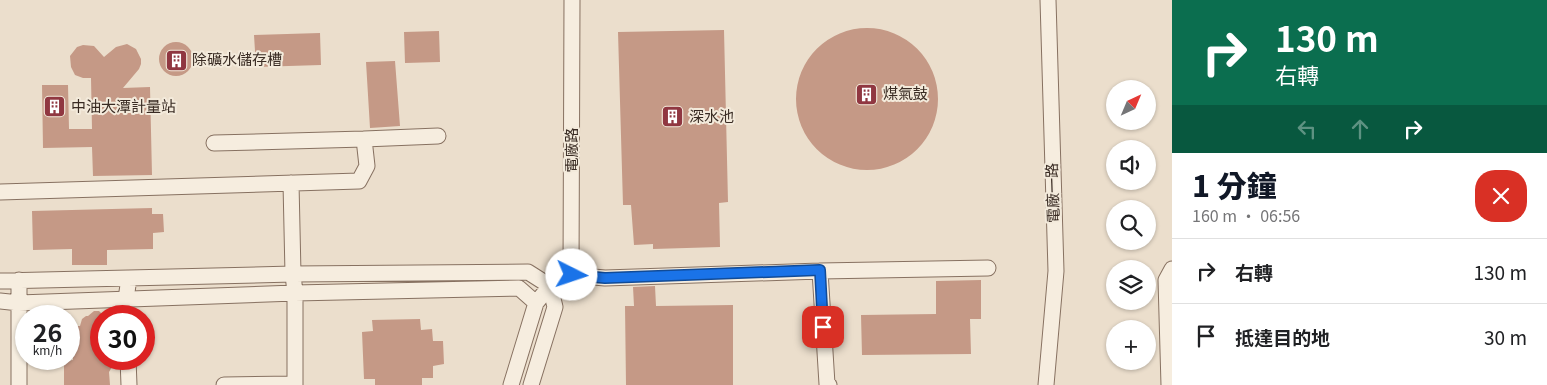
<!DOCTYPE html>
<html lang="zh-TW">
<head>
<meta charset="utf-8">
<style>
	:root { --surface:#fff; --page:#f6f6f6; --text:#202124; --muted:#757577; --line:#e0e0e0; --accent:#111827 }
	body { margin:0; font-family:Georgia,"Noto Sans TC",serif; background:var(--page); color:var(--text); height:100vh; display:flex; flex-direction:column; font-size:19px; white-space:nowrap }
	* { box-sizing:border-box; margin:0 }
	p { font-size:16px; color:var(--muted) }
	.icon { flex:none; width:28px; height:28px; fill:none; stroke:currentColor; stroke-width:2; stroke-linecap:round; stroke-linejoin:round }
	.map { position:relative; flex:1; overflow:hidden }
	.details { display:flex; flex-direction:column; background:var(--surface); width:375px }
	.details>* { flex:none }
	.hud { background:#0b6e4f; color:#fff; overflow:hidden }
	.needle { width:32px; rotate:44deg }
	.controls { position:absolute; left:1106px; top:80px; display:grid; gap:10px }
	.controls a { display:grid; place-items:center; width:50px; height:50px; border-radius:50%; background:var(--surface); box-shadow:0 1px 4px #0004; font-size:25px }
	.speed { position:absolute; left:15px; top:305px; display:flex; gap:10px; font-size:25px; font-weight:700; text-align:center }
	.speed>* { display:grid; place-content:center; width:65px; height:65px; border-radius:50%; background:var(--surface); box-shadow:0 1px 4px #0004; line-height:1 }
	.speed small { font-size:12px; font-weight:400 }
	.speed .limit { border:8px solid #d22; background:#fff; color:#111 }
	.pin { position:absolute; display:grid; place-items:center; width:42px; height:42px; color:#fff; margin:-21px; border-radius:10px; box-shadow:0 2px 8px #0006 }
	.me { position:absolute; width:55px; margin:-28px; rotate:94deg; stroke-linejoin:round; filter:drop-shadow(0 0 4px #0008) }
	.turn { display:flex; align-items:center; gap:18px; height:105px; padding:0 20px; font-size:22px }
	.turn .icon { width:65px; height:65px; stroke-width:2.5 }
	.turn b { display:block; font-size:35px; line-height:42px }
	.lanes { display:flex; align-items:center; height:48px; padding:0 20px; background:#0003; justify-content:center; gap:25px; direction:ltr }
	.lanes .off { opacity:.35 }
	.round { display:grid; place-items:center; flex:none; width:52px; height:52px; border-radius:20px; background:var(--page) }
	.overview { display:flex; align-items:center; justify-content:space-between; height:85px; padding:0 20px }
	h1 { font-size:30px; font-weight:800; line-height:38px; color:var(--accent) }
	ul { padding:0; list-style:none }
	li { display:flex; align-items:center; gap:15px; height:65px; padding:0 20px; border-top:1px solid var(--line) }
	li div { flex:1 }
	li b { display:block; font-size:19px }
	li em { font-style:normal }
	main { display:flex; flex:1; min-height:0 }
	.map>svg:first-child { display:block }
	.building { fill:#c59986 }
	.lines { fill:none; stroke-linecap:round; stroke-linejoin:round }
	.minor-casing { stroke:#877161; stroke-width:17 }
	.minor { stroke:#f6eddf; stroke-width:15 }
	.route-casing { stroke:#114b97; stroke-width:12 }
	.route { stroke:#1a73e8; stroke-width:9 }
	.labels { text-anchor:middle; stroke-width:4; stroke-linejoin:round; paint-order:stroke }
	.poi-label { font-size:15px; fill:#392b23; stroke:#f3eadb; text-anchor:start }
	.street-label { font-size:15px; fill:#392b23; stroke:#f3eadb }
</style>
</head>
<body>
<main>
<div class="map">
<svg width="1172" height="385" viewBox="0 0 1172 385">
	<rect width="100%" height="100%" fill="#ebdecc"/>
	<path class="building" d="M796 99a71 71 0 1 1 142 0a71 71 0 1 1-142 0Z
		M724,30L728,202L719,203L720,247L653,249V244L634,245L631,205H623L618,32Z
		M439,31L440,62L405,63L404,32Z
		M320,33L321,65L256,67L254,35Z
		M159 59a17 17 0 1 1 34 0a17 17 0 1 1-34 0Z
		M127,44L136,49L141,59V64L139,69L123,88L150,87L152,175L93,176L92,147L43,148L42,85H68L69,129H92L91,78H83L75,75L71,67L70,56L77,47L83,45L94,46L104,57L116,47Z
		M395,61L400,126L370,128L366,62Z
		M152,208V214H163L164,232L153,233V249L107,250V265H72V249L33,250L32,211Z
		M981,280V319H970L971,354L862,355L861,315L936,314V281Z
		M655,286L656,306L733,305V385H626L625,306H634L633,287Z
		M94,311H99L103,315L101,316V359H117L109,372L110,385H64V361L73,360V326H80L82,319L86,316H88Z
		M420,319L421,330L432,329L433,341H443L444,364L433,366V378H422V385H375V379H364L362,332L373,331L372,320Z"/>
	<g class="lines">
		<defs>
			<path id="minor" d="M364,139L438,136
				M291,183L293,274L295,293V385
				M0,192L359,181L367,166L364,139L214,143
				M820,271L827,384L829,385
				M571,275L605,278L820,271L988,268
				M571,275L572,0
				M0,281L293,274L528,272L550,286L555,307L531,385
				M0,301L19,303L295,293L519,288L536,303
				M127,316L126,299L129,278
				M128,359L129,385
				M19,385V280
				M224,385L295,384
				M511,385L536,303L550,286L571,275
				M1046,385L1056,271L1048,0
				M1169,385L1166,280L1172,269"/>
		</defs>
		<use href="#minor" class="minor-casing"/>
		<use href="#minor" class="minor"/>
	</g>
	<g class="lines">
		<defs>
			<path id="route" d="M572,275L605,278L820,270L823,327"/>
		</defs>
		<use href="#route" class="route-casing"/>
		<use href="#route" class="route"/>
	</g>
	<defs>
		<symbol id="building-square" viewBox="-11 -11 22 22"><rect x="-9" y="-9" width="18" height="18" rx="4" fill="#903741" stroke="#f3eadb"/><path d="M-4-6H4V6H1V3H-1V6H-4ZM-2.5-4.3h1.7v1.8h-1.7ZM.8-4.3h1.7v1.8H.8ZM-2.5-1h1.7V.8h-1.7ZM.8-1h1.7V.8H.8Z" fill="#fff"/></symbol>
	</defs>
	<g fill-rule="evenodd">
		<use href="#building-square" x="164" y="48" width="25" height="25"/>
		<use href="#building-square" x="854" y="82" width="25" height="25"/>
		<use href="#building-square" x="42" y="94" width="25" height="25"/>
		<use href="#building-square" x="660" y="104" width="25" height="25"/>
	</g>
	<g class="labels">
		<g class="poi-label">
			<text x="192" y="65">除礦水儲存槽</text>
			<text x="883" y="99">煤氣鼓</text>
			<text x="71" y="112">中油大潭計量站</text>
			<text x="689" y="122">深水池</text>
		</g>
		<g class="street-label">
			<text transform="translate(572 150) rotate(-90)" y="5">電廠路</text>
			<text transform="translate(1053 193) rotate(-92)" y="5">電廠一路</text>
		</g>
	</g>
</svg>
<div class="controls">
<a><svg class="needle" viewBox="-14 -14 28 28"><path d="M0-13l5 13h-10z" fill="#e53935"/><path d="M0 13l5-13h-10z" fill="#757577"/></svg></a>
<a><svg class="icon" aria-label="sound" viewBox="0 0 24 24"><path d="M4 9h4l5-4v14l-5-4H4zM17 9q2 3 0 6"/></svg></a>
<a><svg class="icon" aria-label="search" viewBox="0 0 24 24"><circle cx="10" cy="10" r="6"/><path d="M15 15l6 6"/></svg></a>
<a><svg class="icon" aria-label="layers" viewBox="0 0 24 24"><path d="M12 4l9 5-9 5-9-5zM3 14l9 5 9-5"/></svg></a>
<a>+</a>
</div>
<div class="speed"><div>26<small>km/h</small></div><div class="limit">30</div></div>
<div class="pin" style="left:823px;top:327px;background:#d93025"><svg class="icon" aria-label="arrive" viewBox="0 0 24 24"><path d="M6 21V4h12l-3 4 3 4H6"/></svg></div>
<svg class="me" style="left:572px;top:275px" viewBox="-20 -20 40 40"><circle r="19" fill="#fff"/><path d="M0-13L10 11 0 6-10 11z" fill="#1a73e8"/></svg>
</div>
<section class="details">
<div class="hud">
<div class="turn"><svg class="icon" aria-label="right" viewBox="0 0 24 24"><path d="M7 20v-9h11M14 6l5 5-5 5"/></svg><div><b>130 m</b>右轉</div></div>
<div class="lanes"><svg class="icon off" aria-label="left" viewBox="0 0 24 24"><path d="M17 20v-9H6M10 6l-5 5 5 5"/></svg><svg class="icon off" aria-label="ahead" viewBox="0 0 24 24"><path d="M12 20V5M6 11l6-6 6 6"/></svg><svg class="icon" aria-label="right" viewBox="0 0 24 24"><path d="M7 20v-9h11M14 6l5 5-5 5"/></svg></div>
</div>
<div class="overview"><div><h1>1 分鐘</h1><p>160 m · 06:56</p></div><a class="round" style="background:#d93025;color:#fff"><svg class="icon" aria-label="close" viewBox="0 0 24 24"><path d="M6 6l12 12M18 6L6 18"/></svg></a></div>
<ul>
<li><svg class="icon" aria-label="right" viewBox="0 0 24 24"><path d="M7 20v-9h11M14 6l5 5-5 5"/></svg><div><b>右轉</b></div><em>130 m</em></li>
<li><svg class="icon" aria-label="arrive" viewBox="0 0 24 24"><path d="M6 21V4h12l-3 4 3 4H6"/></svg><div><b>抵達目的地</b></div><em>30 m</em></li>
</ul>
</section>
</main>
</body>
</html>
